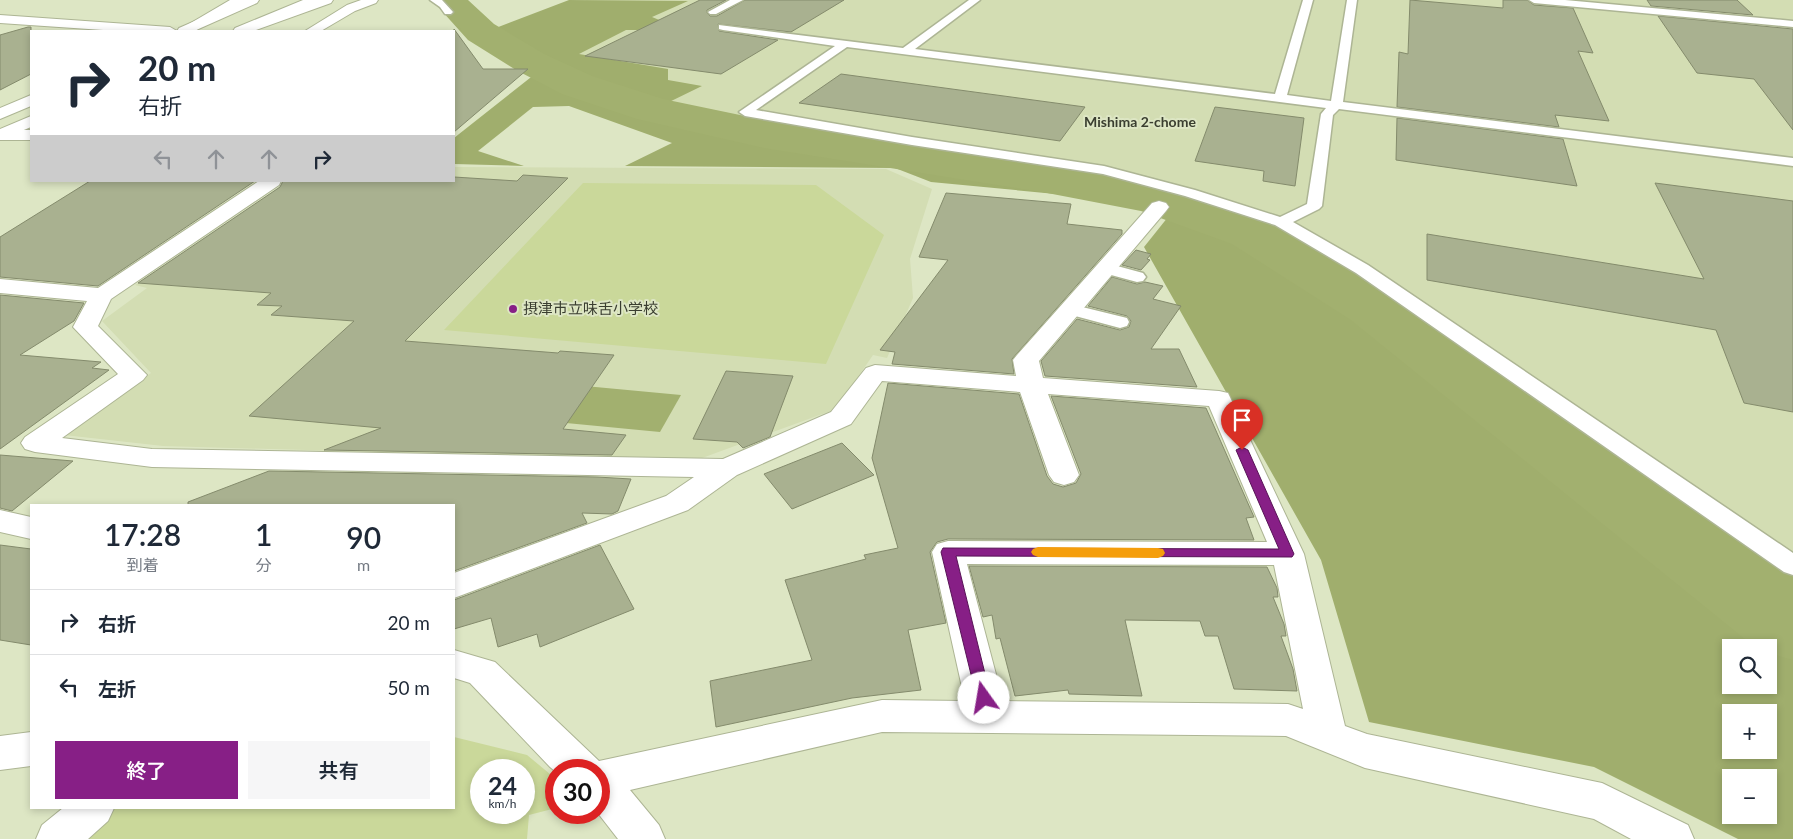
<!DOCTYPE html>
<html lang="ja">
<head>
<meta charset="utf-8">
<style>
	:root { --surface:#fff; --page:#f6f6f7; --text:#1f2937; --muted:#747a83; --line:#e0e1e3; --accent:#871f86 }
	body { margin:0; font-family:Lato,"Noto Sans JP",sans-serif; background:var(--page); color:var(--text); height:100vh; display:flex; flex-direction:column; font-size:19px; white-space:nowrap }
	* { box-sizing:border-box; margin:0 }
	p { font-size:16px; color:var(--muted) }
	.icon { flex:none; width:28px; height:28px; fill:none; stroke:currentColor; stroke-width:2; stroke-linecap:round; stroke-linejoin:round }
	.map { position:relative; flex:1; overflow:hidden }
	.details { position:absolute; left:30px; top:504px; width:425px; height:305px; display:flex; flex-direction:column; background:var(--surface); border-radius:0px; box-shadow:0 2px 8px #0003 }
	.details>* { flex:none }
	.top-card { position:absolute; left:30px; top:30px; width:425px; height:152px; border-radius:0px; box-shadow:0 2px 8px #0003; background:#fff; color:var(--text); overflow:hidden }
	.tools { position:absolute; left:1722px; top:639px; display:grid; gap:10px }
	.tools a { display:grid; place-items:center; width:55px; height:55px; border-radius:0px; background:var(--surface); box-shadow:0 2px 8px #0003; font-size:25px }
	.speed { position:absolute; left:470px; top:759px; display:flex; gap:10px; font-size:25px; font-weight:700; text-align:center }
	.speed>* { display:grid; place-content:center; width:65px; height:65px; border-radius:50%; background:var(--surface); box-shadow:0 2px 8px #0003; line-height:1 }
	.speed small { font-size:12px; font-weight:400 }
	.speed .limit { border:8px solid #d22; background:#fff; color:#111 }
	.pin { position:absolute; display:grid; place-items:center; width:42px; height:42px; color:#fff; margin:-51px -21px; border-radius:50% 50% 50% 0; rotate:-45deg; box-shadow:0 0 5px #0007 }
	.pin .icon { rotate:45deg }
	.me { position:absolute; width:55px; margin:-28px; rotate:347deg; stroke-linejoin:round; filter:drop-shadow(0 0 4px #0008) }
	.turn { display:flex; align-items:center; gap:18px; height:105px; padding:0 25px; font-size:22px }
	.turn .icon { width:65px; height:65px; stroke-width:2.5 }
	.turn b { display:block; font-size:35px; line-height:42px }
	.lanes { display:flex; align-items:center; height:48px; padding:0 25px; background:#0003; justify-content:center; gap:25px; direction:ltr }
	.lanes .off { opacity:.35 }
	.eta { display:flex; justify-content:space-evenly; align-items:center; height:85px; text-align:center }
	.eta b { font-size:30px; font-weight:600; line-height:35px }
	.action { display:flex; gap:10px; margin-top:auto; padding:10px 25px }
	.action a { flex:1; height:58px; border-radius:0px; background:var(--accent); color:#fff; font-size:20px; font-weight:600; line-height:58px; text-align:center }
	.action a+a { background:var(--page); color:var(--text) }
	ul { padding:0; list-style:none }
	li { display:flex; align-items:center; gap:15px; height:65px; padding:0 25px; border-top:1px solid var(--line) }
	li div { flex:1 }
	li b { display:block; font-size:19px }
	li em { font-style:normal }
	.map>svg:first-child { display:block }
	.built { fill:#d3ddb3 }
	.green { fill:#cad89a; fill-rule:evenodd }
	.forest { fill:#a0ae6d; fill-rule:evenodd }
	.water { fill:#a2b06f }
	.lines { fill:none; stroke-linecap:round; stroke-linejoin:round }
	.river { fill:#a2b06f; fill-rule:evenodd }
	.building { fill:#a9b190; stroke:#848b6c }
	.lane-casing { stroke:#adb594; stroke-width:3 }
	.street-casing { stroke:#adb594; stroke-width:2 }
	.primary-casing { stroke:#adb594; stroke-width:2 }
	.lane { fill:#fff; fill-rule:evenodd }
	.street { fill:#fff; fill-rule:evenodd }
	.primary { fill:#fff; fill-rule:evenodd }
	.route { fill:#871f86; stroke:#581457 }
	.slow { fill:#f59e0b }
	.poi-dot { fill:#871f86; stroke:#dde6c4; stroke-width:2 }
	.labels { text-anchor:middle; stroke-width:4; stroke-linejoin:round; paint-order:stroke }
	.far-neighbourhood-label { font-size:14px; font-weight:bold; fill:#3a3e30; stroke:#dde6c4 }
	.poi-label { font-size:15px; fill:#3a3e30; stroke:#dde6c4; text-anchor:start }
</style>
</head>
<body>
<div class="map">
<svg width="1793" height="839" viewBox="0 0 1793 839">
	<rect width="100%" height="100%" fill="#dde6c4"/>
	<path class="built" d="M586,0H1793V598L1350,274L1273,228L1102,176L758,124L677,106L553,63Z
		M454,167L886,169L932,189L910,259L913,298L887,358L873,355L836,409L694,461L163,446L64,435L151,373L102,321L147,288L135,285L292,181H454Z"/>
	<path class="green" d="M583,183L816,185L884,235L826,364L444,330Z
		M454,737L527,755L556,779V808L529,815L527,839H65L96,811L112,808H454ZM481,770H524V812H481Z"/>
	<path class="forest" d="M569,0L688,1L652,17L669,24L645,30H626L579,54L668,69V80L702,86L663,105L588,82L538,60L488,31Z
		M535,74L651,113L761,136L1041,180L1140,202L931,182L895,168L625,166L672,143L569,106L533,107L478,151L524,166L454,164V138Z
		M1172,212L1248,239L1367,308L1793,638V839H1738L1594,767L1369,722L1321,560L1144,247ZM1731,648H1769V685H1731ZM1731,712H1769V750H1731ZM1731,778H1769V815H1731Z"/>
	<path class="water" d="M542,382L681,395L660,432L514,418Z"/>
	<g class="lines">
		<path class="river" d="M432,0H468L494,24L544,54L592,76L663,99L764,120L1042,162L1153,182L1272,220L1397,292L1793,574V660L1769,653V648H1756L1351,320L1232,244L1141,211L1042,192L764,148L637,119L562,94L516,70L468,40Z"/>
	</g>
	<path class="building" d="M700,0H726L707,10V13L710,16H717L745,0H844L791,32L718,24L719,31L778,40L721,74L585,56Z
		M1410,0L1503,8V0H1527L1534,5L1573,8L1593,53L1578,51L1609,121L1555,115L1559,127L1397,107L1399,52L1408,54Z
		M1647,0H1737L1753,15L1651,6Z
		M1658,16L1793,29V130L1754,79L1697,73Z
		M28,27H31V74L0,90V35Z
		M454,29L483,69H528L454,132Z
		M841,74L1085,107L1060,141L799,103Z
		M1215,107L1304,118L1295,186L1263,181L1264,171L1195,161Z
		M1397,118L1563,139L1577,186L1396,160Z
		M523,175L568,178L405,341L558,353L560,351L614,355L563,429L626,435L612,455L324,450L381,428L249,416L354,321L271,315L282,306L257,305L271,293L138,283L280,187L283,181H454V177L517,181Z
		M90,181H255L98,286L0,277V237Z
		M1655,183L1793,201V412L1744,403L1716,330L1427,280V234L1704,279Z
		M946,193L1071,204L1067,224L1122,230V234L1012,359L1014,374L892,364L895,352L880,350L948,260L919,257Z
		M1136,250L1151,254L1147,259L1150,260L1141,270L1122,265Z
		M1112,277L1137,284L1145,282L1163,286L1153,299L1181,306L1151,349H1179L1197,387L1045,376L1041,361L1077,319L1120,330L1129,327L1131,321L1127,316L1088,306Z
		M0,295L84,303L74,321L20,355L101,362L92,368L109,370L0,449Z
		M726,371L793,376L770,437L743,448L737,442L693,439Z
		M888,383L1019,394L1047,476L1053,484L1063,487L1076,483L1081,474L1051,396L1206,408L1254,517L1246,518L1254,540L948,539L937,542L930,552L946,623L908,630L921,690L852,698L716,727L710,681L812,660L785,580L866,559L864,555L898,548L872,458Z
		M842,443L874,475L792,509L764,474Z
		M0,455L73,461L12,511L0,508Z
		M269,471L597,477L631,479L618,511L612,514L582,513L587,523L454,571V505H188V502Z
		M0,545L31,549V645L0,640Z
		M600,545L634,609L540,647L537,634L498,647L491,618L454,629V600Z
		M969,566L1267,567L1277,588L1278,597H1273L1284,624L1286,636H1281L1293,669L1297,691L1234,689L1218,636H1205L1200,621L1125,620L1142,696L1069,694L1068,690L1015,696L1000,638L996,639L992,615L983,617Z"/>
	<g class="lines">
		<defs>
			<path id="lane" d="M430,0H442L453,12L451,14H445L440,7Z
				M730,0H743L716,14H710L708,12Z
				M969,0H980L915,49L1275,94L1303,0H1313L1287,95L1331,101L1347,0H1357L1343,102L1793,158V166L1339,109L1333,115L1322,206L1319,209L1293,222L1368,265L1793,553V575L1784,572L1356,273L1275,225L1185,196L1103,174L912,145L745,116L739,112L835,46L723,30L719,29V25L903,48ZM847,47L1326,108L1321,114L1307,204L1280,217L1195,190L1104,166L912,137L756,110Z
				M1529,0H1565L1793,21V27L1534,3Z
				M1106,263L1143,273L1146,277L1143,281L1137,282L1100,272L1098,268L1100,264Z
				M1070,304L1127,318L1129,322L1127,326L1120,328L1064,313L1061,309L1064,305Z"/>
			<path id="street" d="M230,0H245L196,30H186L184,27Z
				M315,0H333L331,3L253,31H234L236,28Z
				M361,0H378L376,3L355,11L321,31H305L347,5Z
				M0,15L170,27L177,31H118L0,23Z
				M0,130H31V140H0Z
				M259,181H281L279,185L111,299L98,326L147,375L143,380L62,438L152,449L723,459L831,412L866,368L875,365L1016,376L1013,360L1017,355L1152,203L1159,201L1166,203L1169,207L1166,211L1039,361L1043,378L1219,391L1228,393L1304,554L1345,726L1367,734L1602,783L1688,825L1694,839H1631L1594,819L1365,768L1286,736L882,732L630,790L659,825L665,839H618L597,812H599V770H556V772L550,767L470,683L454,678V650L495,662L599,761L882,700L965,701L932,552L937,544L948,541L1267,542L1209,406L1048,394L1079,475L1074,482L1064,485L1054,482L1049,475L1020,392L882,381L851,424L737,475L688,510L454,598V573L666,496L694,477L152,467L35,452L25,449L21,443L25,437L118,374L73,327L87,301L0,293V279L98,288ZM967,564L1274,565L1303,709L1288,704L1003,701Z
				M0,510L31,517V539L0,532Z
				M31,732V766L0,770V736Z
				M63,808H114L108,821L88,839H36L42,825Z"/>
			<path id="primary" d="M243,0H259L257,3L194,31H177L179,28Z
				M303,0H320L318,3L251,31H233L235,28Z
				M31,95V106L0,119V108Z
				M31,116V127L0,140V129Z"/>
		</defs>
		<use href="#lane" class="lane-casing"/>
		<use href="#street" class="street-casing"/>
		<use href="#primary" class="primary-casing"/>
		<use href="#lane" class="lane"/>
		<use href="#street" class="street"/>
		<use href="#primary" class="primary"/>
	</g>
	<path class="route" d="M1242,447L1248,450L1294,554L1292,557L956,556L991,698L989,703L984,705L978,703L941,552L943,548L1279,549L1236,450Z"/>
	<path class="slow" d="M1038,547L1158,548L1163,549L1165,553L1163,556L1158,558L1038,557L1033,555L1031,552L1033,549Z"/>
	<circle class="poi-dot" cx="513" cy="309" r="5"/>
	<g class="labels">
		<g class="far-neighbourhood-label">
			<text x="1140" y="127">Mishima 2-chome</text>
		</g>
		<g class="poi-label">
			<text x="523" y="314">摂津市立味舌小学校</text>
		</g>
	</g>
</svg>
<div class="tools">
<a><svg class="icon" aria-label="search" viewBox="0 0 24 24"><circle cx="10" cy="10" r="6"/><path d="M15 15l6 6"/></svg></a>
<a>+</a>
<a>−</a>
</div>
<div class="speed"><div>24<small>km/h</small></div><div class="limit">30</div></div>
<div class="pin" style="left:1242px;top:450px;background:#d93025"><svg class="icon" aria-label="arrive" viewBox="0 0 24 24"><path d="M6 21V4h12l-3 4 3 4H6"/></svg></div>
<svg class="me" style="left:984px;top:698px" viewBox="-20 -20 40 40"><circle r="19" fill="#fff"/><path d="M0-13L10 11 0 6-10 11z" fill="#871f86"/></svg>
<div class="top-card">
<div class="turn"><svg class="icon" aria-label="right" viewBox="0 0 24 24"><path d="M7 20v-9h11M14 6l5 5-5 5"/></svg><div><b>20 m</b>右折</div></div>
<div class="lanes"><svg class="icon off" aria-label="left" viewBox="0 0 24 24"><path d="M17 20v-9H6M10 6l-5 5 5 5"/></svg><svg class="icon off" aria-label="ahead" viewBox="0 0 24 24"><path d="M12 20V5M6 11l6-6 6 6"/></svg><svg class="icon off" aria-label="ahead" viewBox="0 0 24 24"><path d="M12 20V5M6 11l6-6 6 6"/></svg><svg class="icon" aria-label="right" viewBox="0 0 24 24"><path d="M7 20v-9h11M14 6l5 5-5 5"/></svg></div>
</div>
<section class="details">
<div class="eta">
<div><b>17:28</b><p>到着</p></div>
<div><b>1</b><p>分</p></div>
<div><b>90</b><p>m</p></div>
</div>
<ul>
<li><svg class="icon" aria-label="right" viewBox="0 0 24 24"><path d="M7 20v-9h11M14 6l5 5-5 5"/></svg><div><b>右折</b></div><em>20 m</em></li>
<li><svg class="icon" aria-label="left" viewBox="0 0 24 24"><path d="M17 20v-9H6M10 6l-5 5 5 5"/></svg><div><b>左折</b></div><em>50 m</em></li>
</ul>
<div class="action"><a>終了</a><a>共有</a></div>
</section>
</div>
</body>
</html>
